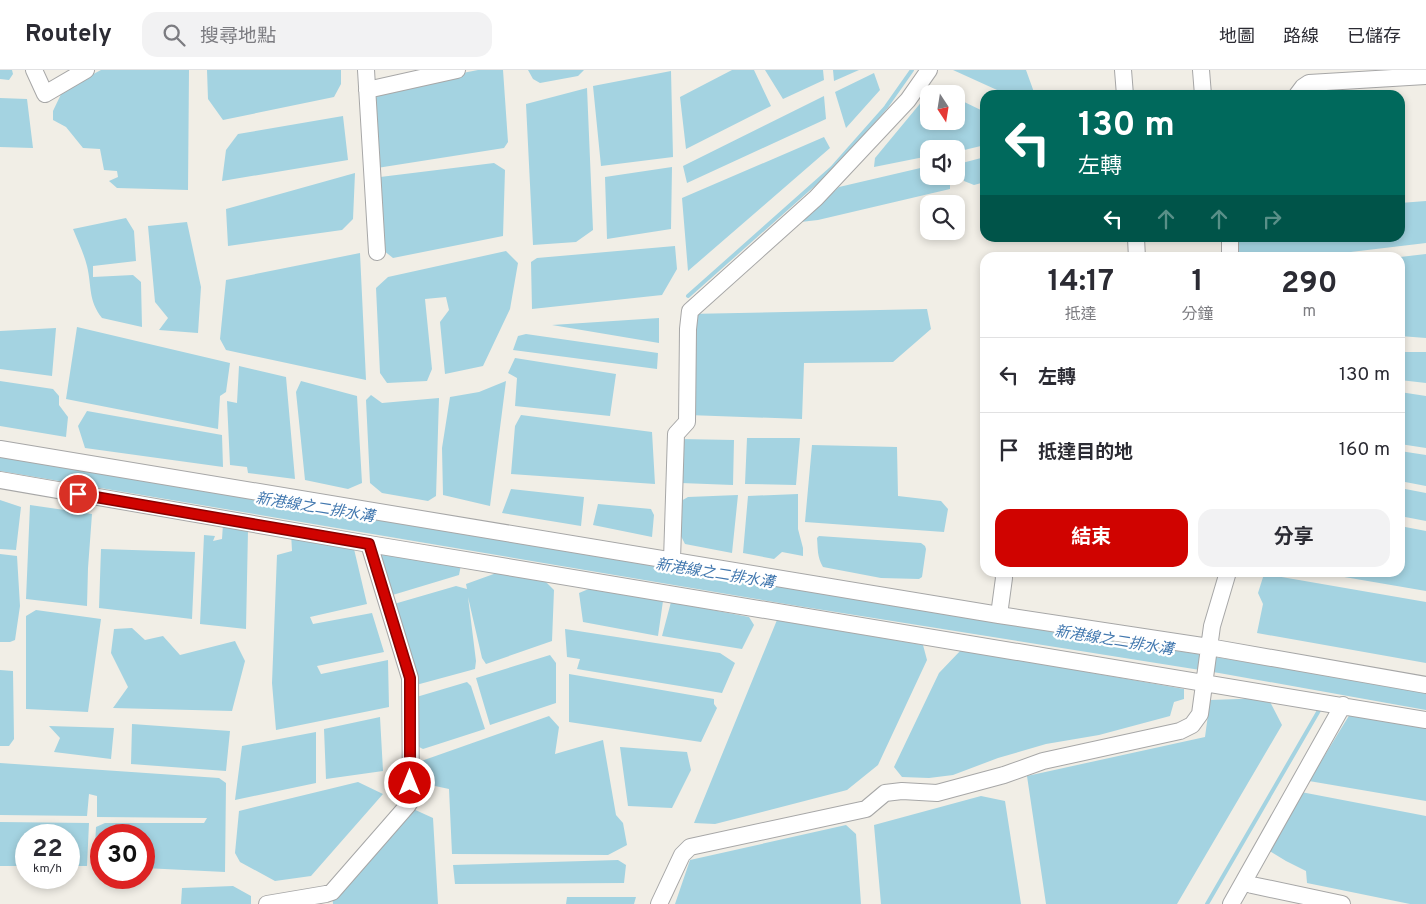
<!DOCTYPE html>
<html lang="zh-TW">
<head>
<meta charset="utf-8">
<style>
	:root { --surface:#fff; --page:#f2f2f3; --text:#2b2b33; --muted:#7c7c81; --line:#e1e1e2; --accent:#d00300 }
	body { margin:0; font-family:Overpass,"Noto Sans TC",sans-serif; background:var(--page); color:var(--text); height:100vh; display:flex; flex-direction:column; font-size:19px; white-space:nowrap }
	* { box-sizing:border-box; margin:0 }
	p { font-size:16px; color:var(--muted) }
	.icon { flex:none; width:28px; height:28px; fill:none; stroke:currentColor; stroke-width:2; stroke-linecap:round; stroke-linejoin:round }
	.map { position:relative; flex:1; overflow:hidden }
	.side { position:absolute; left:980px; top:182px; width:425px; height:325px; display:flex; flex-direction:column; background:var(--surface); border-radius:15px; box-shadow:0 2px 8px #0003 }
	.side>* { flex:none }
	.banner { position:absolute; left:980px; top:20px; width:425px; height:152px; border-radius:15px; box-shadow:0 2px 8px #0003; background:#00695c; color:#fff; overflow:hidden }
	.needle { width:32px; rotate:168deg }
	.controls { position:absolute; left:920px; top:15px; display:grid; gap:10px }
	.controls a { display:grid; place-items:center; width:45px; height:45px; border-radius:10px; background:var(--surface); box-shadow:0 2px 8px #0003; font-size:25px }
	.speed { position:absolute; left:15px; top:754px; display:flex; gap:10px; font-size:25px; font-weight:700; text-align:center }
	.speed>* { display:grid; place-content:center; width:65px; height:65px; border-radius:50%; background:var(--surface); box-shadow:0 2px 8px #0003; line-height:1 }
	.speed small { font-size:12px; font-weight:400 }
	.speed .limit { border:8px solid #d22; background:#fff; color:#111 }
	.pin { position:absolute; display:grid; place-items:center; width:42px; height:42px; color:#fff; margin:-21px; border:2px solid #fff; border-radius:50%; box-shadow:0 1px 5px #0007 }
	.me { position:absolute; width:55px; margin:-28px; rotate:0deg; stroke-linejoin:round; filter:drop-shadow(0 0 4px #0008) }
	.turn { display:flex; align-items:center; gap:18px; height:105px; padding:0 15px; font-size:22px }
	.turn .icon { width:65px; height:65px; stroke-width:2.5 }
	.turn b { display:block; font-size:35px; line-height:42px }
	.lanes { display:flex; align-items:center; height:48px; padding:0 15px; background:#0003; justify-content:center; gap:25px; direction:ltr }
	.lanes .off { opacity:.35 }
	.eta { display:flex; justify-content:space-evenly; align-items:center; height:85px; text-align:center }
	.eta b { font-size:30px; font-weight:700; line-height:35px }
	.cta { display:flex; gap:10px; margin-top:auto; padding:10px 15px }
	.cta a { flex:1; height:58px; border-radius:15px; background:var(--accent); color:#fff; font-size:20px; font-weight:700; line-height:58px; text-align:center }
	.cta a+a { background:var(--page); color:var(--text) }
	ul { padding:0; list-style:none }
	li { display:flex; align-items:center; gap:15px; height:75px; padding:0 15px; border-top:1px solid var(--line) }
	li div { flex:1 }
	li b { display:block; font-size:19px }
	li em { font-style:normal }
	header { display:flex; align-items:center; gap:30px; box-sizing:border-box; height:70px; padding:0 25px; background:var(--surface); border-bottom:1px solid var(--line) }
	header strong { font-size:24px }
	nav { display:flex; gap:28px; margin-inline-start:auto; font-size:18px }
	.search { width:350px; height:45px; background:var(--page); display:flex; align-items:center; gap:12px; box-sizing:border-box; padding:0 18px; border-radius:15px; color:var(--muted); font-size:19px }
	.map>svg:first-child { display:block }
	.water { fill:#a4d3e1 }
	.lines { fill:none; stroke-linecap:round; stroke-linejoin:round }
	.stream { stroke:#a4d3e1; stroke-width:4 }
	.minor-casing { stroke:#a7a7a7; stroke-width:18 }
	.minor { stroke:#fff; stroke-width:16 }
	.route-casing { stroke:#870200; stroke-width:12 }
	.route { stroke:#d00300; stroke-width:9 }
	.labels { text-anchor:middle; stroke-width:4.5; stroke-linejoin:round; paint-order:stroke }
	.water-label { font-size:15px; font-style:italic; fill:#4278af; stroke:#fff }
</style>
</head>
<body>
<header>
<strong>Routely</strong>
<div class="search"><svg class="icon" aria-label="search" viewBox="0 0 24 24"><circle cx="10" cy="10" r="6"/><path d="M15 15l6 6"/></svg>搜尋地點</div>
<nav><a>地圖</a><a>路線</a><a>已儲存</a></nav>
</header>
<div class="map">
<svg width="1426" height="834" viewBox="0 0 1426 834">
	<rect width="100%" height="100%" fill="#f1eee6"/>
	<path class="water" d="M0,0H12L13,4L9,10L0,9Z
		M101,0H189L188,120L117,118L109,111L118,107L117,101L104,100L100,79L83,78L66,57L53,50V41L63,20Z
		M207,0H341V14L334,27L223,50L208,29Z
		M478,0H503L508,72L504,78L377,98L371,21Z
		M528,0H584L578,6L540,13L533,9Z
		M732,0H754L771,36L686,79L680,27Z
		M765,0H823L824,10L783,29Z
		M833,0H859L834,11Z
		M953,0H1026L1035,25H1008Z
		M671,1L673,87L601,96L593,16Z
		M874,3L880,20L846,58L835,22Z
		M587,18L593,160L576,172L533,175L526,34Z
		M933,18L947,24H929V51H956V28L985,42V75L956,82V79H929V86L874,97L875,88Z
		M824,26L826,49L687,113L683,96Z
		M0,28L27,29L33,78L0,77Z
		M343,46L348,90L222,111L226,80L238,64Z
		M824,67L830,78L688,201L682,128Z
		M985,87V112L974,115L964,111L962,93Z
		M494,93L505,100L503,166L393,188L383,180L372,108Z
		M929,96V106H950V119L818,150L800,152L839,117Z
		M672,97L671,159L607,169L605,107Z
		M355,103L353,149L342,160L228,176L226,139Z
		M1426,131V173L1309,187L1236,188L1235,168H1400V133Z
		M126,148L134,161L136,191L93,196V207L133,205L141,212L142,257L102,248C88,230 92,217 87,196C84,184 78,171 73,159Z
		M187,152L201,217L198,263L159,260L168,248L155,232L148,156Z
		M675,176L677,199L662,225L532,239L531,192L537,188Z
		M506,181L518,193L510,239L483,296L445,304L440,252L449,240L446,227L425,229L432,299L427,311L387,313L380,303L376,218L388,207Z
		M360,183L366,310L226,280L220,269L226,210Z
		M1426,184V268L1400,266V187Z
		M927,239L931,259L893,292L804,293L802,349L688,345V244Z
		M659,248V273L552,255Z
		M77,257L230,293L226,322L220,326L218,359L66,329Z
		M56,258L52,306L0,299V261Z
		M526,264L658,283L657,299L513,280L518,266Z
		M1400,282H1426V313L1400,310Z
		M515,288L616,304L610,346L515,336L517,308L508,303Z
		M239,296L286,307L295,409L248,403L247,397L230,395L227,331L237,333Z
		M0,311L53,319L59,326V335L68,347L66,367L0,356Z
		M301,311L357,326L362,413L348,419L305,410L296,322Z
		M506,311L490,436L443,425L442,378L450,327L479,322Z
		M1400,322L1426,326V378L1400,374Z
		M371,325L382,333L439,328L436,426L428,431L382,423L370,413L366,330Z
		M87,341L222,365L223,397L85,378L78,356Z
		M521,345L652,362L655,414L511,404L515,356Z
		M747,368H800L796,415L745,414Z
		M680,369L734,370L733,415L681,413Z
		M812,375L897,377L898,426L941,431L948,439L944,462L805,452Z
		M1400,381L1426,385V416L1400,411Z
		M0,384L1215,587L1426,621V640L1219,603L798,536L0,401Z
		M1400,418L1426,423V451L1400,446Z
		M511,419L584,427L581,456L502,443Z
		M798,424V459L803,478V486L782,482L774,489L743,483L748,426Z
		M738,425L732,483L685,474L679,462L681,431L688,427Z
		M0,430L21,437L16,480L0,479Z
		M598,434L651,439L654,445L652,467L593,455Z
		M30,435L92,444L88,498L87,536L26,529Z
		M223,454L248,460L246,559L200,554L204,465L215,466L213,471L222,469Z
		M1400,456L1426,461V521L1321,503L1400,502Z
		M291,463L354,479L367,534L310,547L313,554L372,543L384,582L317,596L321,604L388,590L389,637L276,660L272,613L277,485L292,481Z
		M819,466L921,473L925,476L926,479L922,507L919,509L881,508L823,497C817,487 818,479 817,468Z
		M101,479L195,482L192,549L99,538Z
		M377,481L461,495L459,505L386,527Z
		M0,484L17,486L20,536L15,570L10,572H0Z
		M502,501L544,510L554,520L552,571L486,594L482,588L468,527L476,591L475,599L416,615L394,534L456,516L467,519L466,514Z
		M1264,504L1426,532V593L1257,563L1263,534L1258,523Z
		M591,518L663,531L658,566L583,552L579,523Z
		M671,532L749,547L754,555L742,579L662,566Z
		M36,540L101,549L88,642L26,639V546Z
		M777,550L923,575L927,590L878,695L847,720L715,754L694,753Z
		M132,558L145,570L163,566L180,585L235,571L245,591L232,641L113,638L128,617L111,583L114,559Z
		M565,559L720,583L735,593L722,623L577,599L580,589L567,587Z
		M961,580L1184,619V629L1174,632L1170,646L1099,665L1046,674L998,688L953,705L929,708L902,707L894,697L939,603Z
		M550,585L556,593V633L490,655L476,608Z
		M0,600L13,601L14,669L9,676H0Z
		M569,604L714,629V634L717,638L701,672L569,652Z
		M467,612L471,616L485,659L423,679L411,673L413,628Z
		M1268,628L1282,655L1177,834H1046L1027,706L1205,667L1210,630Z
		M1350,644L1426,657V731L1309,711Z
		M549,646L559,657L555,684L603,670L616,745L623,753L627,775L608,785L452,784L449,719L435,716L412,719L410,695Z
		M380,647L383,701L326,709L324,659Z
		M132,654L230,661L226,701L131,694Z
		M49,656L114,658L111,689L54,682L60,668Z
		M316,662V713L235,730L242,676Z
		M620,677L687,682L691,700L672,738L628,736Z
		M0,693L219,708L226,713L225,802L144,798V765H101V796H94L96,757L105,753H204L207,748L97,747V726L89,724L87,746L0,745Z
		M358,712L383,724L311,806L275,811L240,792L235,783L239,741Z
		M1301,722L1426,746V834H1410L1307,813L1306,801L1286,791L1268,780Z
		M981,726L1005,731L1021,834H881L874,755Z
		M411,738L433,748L438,834H333L332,824Z
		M0,752L89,753L87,796H69V765H26V796H0Z
		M846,755L856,764L861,834H675L690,790Z
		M618,790L626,795L624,813L455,814L453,795Z
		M233,816L251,826V834H181L182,818Z
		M567,827H636L634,834H566Z"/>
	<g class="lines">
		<path class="stream" d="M688,226L832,98L886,37L912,0
			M1207,834L1321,637"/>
		<defs>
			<path id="minor" d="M34,0L45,24L86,0
				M366,0L377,182
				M1123,0L1125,25
				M1201,0L1203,25
				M367,20L457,0
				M1297,25L1303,17L1309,13L1426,6
				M1136,168L1137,188
				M1230,168V188
				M0,379L999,545L1209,577L1426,615
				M0,410L369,474L1426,650
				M672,490L676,364L687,352L688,259L690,241L816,128L908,30L929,0
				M999,545L1004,508L1003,502
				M267,834L326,824L332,822L408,735L411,730L410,608L369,474
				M659,834L682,785L690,777L866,739L885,723L902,721L937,723L1004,705L1043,691L1180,661L1192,655L1200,644L1212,556L1228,502
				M1231,834L1244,811
				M1342,834L1252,815L1244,811L1343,635"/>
		</defs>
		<use href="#minor" class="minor-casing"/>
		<use href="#minor" class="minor"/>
	</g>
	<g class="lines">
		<defs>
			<path id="route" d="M78,424L369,474L410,608V713"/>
		</defs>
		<use href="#route" class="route-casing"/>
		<use href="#route" class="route"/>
	</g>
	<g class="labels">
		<g class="water-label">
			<text transform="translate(315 437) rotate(9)" y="5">新港線之二排水溝</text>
			<text transform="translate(715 503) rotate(9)" y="5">新港線之二排水溝</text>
			<text transform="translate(1114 570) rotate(9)" y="5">新港線之二排水溝</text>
		</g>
	</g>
</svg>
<div class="controls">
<a><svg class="needle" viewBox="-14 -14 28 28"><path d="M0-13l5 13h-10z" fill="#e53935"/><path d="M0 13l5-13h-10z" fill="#7c7c81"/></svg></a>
<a><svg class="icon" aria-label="sound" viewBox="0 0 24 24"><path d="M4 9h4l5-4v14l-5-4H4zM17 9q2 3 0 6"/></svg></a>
<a><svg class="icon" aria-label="search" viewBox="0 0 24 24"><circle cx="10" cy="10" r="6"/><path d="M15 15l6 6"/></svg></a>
</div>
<div class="speed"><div>22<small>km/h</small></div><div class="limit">30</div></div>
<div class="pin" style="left:78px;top:424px;background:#d93025"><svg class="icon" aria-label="arrive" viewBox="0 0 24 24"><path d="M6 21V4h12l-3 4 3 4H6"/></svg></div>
<svg class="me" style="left:410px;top:713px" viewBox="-20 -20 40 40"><circle r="17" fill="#d00300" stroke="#fff" stroke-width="3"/><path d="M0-11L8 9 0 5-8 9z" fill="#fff"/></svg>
<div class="banner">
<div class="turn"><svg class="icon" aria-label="left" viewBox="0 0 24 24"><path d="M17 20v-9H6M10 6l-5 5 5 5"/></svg><div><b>130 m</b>左轉</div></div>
<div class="lanes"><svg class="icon" aria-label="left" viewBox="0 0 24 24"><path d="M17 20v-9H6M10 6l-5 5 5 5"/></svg><svg class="icon off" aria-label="ahead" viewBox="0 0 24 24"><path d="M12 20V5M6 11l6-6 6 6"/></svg><svg class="icon off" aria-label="ahead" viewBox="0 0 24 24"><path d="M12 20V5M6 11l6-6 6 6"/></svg><svg class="icon off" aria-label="right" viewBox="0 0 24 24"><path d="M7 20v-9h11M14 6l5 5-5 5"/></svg></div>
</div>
<section class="side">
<div class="eta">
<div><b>14:17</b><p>抵達</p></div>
<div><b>1</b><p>分鐘</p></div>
<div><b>290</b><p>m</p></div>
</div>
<ul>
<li><svg class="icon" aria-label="left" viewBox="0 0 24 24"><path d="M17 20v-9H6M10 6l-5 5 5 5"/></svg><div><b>左轉</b></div><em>130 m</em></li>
<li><svg class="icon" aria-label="arrive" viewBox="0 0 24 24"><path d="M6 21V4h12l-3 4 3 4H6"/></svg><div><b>抵達目的地</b></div><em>160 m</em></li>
</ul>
<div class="cta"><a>結束</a><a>分享</a></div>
</section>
</div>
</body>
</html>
